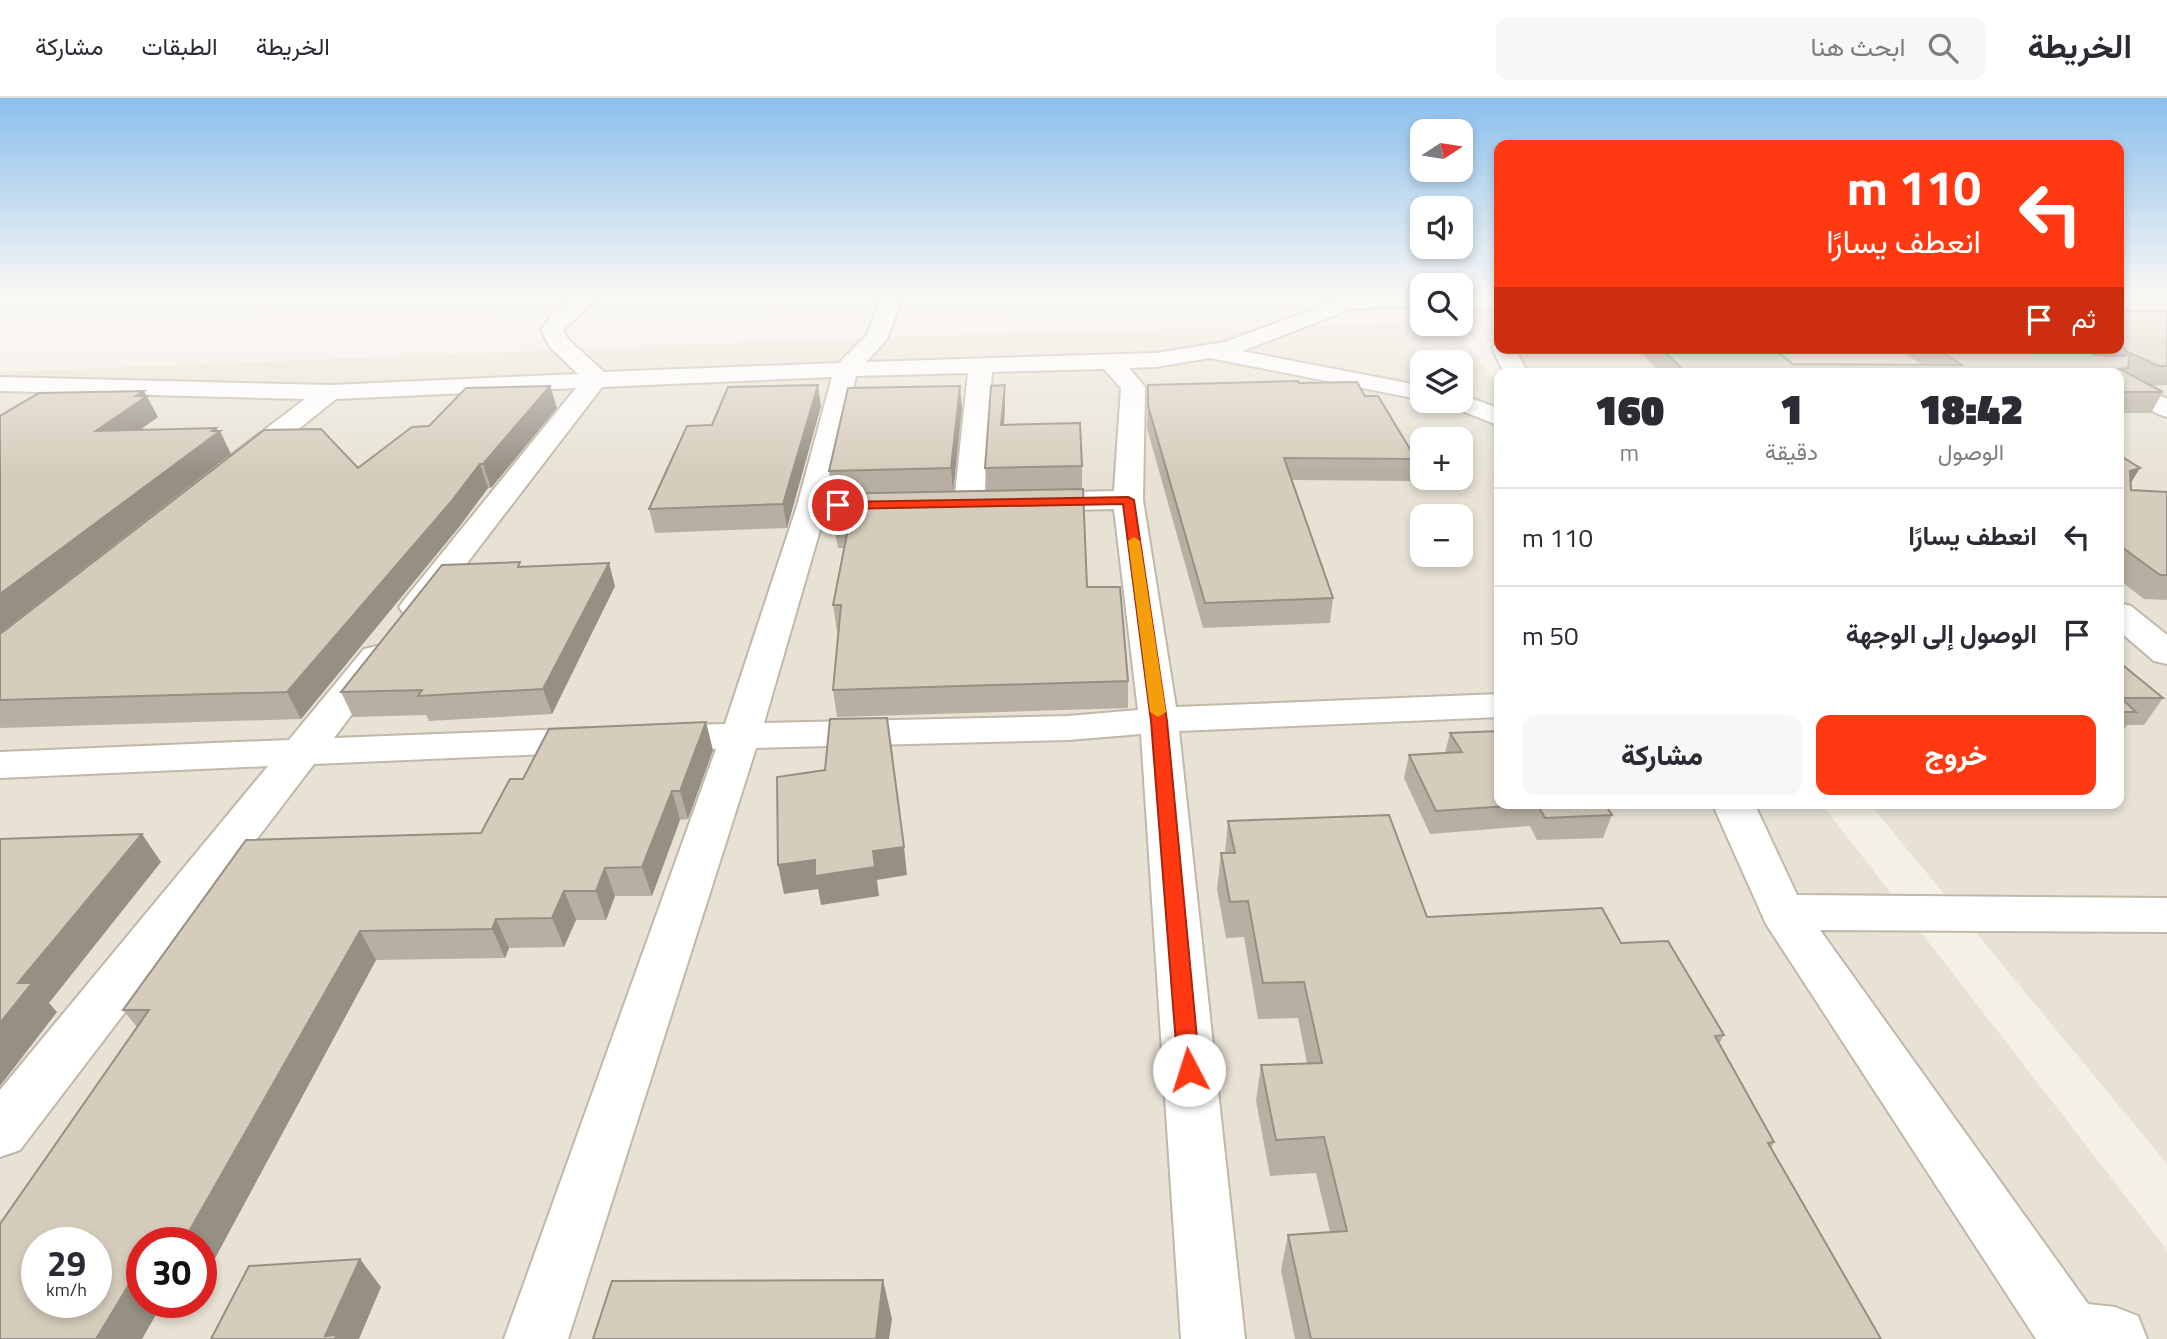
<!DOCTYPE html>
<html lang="ar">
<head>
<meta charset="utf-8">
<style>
	:root { --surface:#fff; --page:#f7f7f7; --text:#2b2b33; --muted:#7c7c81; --line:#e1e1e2; --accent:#ff3a13 }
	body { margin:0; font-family:"Titillium Web",Vazirmatn,sans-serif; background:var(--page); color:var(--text); direction:rtl; height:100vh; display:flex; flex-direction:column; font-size:26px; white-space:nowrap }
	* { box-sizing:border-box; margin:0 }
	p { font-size:23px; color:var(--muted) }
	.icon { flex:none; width:38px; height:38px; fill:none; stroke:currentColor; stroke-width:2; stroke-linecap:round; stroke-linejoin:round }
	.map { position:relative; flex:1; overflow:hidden; direction:ltr }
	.side { position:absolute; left:1494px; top:270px; width:630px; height:441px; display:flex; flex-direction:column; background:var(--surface); border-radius:14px; box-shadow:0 4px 10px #0003; direction:rtl }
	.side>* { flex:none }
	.guide { position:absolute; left:1494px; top:42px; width:630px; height:214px; border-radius:14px; box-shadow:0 4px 10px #0003; direction:rtl; background:#ff3a13; color:#fff; overflow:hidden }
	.needle { width:46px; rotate:78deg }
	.tools { position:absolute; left:1410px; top:21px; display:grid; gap:14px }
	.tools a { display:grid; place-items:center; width:63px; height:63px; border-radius:14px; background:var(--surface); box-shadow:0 4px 10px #0003; font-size:35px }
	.speed { position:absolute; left:21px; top:1129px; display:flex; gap:14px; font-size:35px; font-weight:700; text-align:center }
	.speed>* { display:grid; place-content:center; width:91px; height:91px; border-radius:50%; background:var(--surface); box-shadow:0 4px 10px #0003; line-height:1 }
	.speed small { font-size:18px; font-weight:400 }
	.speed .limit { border:10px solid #d22; background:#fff; color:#111 }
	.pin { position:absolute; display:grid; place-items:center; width:60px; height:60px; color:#fff; margin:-30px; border:4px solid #fff; border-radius:50%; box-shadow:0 2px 7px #0007 }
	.me { position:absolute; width:77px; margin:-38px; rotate:355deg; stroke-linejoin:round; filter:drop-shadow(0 0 5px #0008) }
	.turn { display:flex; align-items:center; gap:24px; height:147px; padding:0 28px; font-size:32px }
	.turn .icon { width:91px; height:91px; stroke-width:2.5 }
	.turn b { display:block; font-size:49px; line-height:60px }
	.then { display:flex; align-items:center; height:66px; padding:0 28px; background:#0003; gap:14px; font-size:26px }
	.eta { display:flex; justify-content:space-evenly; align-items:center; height:119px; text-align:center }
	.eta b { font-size:42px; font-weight:800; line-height:49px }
	.primary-button { display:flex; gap:14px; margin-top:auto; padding:14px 28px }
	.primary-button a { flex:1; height:80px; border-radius:14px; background:var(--accent); color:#fff; font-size:28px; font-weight:800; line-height:80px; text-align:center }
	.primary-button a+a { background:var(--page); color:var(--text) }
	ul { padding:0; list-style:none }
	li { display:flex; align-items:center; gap:21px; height:98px; padding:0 28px; border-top:2px solid var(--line) }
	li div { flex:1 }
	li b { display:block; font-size:26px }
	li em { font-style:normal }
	header { display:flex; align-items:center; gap:42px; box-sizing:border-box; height:98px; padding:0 35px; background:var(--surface); border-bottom:2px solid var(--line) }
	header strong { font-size:33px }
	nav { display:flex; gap:38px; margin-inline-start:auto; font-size:24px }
	.search { width:490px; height:63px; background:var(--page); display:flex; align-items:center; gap:18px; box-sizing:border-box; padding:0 24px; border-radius:14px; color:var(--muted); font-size:26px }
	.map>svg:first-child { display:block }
	.residential { fill:#e8e2d5; fill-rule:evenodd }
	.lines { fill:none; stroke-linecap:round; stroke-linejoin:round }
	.minor-casing { stroke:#c0b8a9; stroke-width:4 }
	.minor { fill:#fff; fill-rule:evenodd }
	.wall { fill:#b8afa2 }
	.shaded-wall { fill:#968f84 }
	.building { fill:#d6ccbc; stroke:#968f84; stroke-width:2; fill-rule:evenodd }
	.route { fill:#ff3a13; stroke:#a6260c; stroke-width:2 }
	.slow { fill:#f59e0b }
</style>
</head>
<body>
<header>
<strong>الخريطة</strong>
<div class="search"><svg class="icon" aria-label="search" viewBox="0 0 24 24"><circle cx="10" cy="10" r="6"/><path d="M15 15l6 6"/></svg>ابحث هنا</div>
<nav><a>الخريطة</a><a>الطبقات</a><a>مشاركة</a></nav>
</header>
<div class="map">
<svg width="2167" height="1241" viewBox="0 0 2167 1241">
	<rect width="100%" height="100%" fill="#f4f0e7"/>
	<path class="residential" d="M1461,200H1500V250H2119V200H2167V1066L1869,705H2119V275H1515L1461,210Z
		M1423,224L1451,226L1500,289V705H1821L2167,1152V1241H0V274L912,238ZM1423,264H1461V303H1423ZM1423,341H1461V380H1423ZM1423,418H1461V457H1423ZM37,1144H96V1204H37ZM142,1144H201V1204H142Z"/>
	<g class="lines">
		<defs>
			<path id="minor" d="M575,200H598L563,232L568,241L604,274L839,265L866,238L882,200H902L887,241L866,264L1156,255L1225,244L1343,200H1423V209L1354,210L1242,253L1423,288V302L1210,260L1156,269L1129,270L1145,289L1143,402L1176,609L1500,596V619L1179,633L1245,1241H1181L1141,636L1068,642L756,650L568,1241H504L716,651L656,652L642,649L636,640L642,631L656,628L725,626L797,408L832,279L602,289L428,516L416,519L404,516L399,509L404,502L576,290L336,301L250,370L240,372L230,370L226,364L230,358L305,301L0,293V279L330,287L578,276L550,249L541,232L552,217ZM1104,271L1121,290L1114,393L1031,395L1021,398L1016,404L1021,410L1031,413L1114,411L1138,612L1068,618L764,625L827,408L856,278L968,275L954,405L959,411L969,414L979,411L984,405L992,274Z
				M1461,200H1500V212L1461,211Z
				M1500,244V250H1515L1528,275H1504L1492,250Z
				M2119,277L2167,301V319L2158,316L2119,294Z
				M1461,296L1500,311V328L1449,308L1445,303H1461Z
				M2119,505L2131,508L2167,537V566L2154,563L2119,533Z
				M377,548L390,551L395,559L334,640L592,630L606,633L612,642L606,651L592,654L314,666L20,1052L0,1059V992L268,668L0,680V654L289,642L364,551Z
				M1712,705H1754L1797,797L2167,800V834L1820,832L2088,1206L2115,1209L2138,1218L2147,1241H2036L1766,826Z"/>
		</defs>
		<use href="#minor" class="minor-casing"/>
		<use href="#minor" class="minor"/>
	</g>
	<path class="wall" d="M2119,213H2167V287L2152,288L2163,294L2151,315H2119V275H1660L1637,250H1772L1793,266L1922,267L1897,250H2119Z
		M1299,285L1365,298L1416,361L1412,383L1292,382L1333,500L1330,525L1203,530L1147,330L1148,287Z
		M550,288L557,310L491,390H488L459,429L301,621L0,630V536L358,370L429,328Z
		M821,308L787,430L655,435L649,411L712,327Z
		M1005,309L1004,327L1082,368V391L1087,489L1128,583V610L837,619L833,592L839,532L837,533L833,507L844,450H838L834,428L823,429L820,405L832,396L829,373L962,310L953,393H987L985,370Z
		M2119,357L2131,386V392L2167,394V502L2144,501L2119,482Z
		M522,469L615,488L552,616L429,623L426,617L353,619L341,594Z
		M2119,564L2163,600L2144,627H2127L2119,638Z
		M1450,635L1604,705L1612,717L1603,740L1537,742L1530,728L1430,736L1404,680L1409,657L1445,655Z
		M713,652L688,721L680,722L652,798H615L606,822H576L564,849L509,850L505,860L376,862L208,1173H201V1144H142V1204H163L142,1241H0L137,929L123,912L481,735L523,681Z
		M1228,723L1427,819L1621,845L1724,937L1719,946L1774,1044L1771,1050L1881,1241H1295L1281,1172L1288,1137L1330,1134L1316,1075L1270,1078L1256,1003L1261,967L1307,965L1298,920L1258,921L1244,839L1226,840L1217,791L1221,755H1225Z"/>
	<path class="shaded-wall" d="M818,287L821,308L787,430L783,406Z
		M1005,287V309L1002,350L1001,327Z
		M550,288L557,310L491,390L483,366Z
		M960,288L962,310L953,393L951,370Z
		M144,293L158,319L108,355L96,333Z
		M216,330L218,334L220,333L231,356L0,535V496Z
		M480,366L488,390L459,429L301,621L287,594Z
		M2140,370L2126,393L2130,373Z
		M609,465L615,488L552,616L543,591Z
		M706,624L713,652L688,721L680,693Z
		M672,693L680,722L652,798L642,769Z
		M142,736L161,764L49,905L57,914L0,988V925L18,885Z
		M904,749L907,777L877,782L879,798L821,807L818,791L784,796L778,767Z
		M605,770L615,798L606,822L596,793Z
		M564,793L576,822L564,849L552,820Z
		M496,821L509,850L505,860L492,831Z
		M360,833L376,862L208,1173L201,1165V1144H183Z
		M360,1161L381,1189L359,1241H328L325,1238Z
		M142,1165V1204H163L142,1241H96Z
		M883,1182L892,1221L889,1241H876Z"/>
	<path class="building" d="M2119,213H2167V268H2159L2130,255L2128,270L2120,271L2163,294H2119V275H1686L1661,250H1772L1793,266L1962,267L1936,250H2083L2094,257L2125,258L2128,255L2122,248L2119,246Z
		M1298,283L1299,285L1357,284L1365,298H1378L1416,361L1284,360L1333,500L1205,505L1148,308V287Z
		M818,287L783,406L649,411L687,328L712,327L728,289Z
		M1005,287L1001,327L1080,325L1082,368L985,370L991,288Z
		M550,288L483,366H480L450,405L287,594L0,602V536L264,332L321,331L358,370L412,329L429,328L466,290Z
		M960,288L951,370L829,373L848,290Z
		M144,293L136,298H147L96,333L216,330L212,333H220L0,496V318L39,295Z
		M2119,357L2140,370L2130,373L2131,392L2167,394V477H2160L2119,447Z
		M1083,391L1087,489H1120L1128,583L833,592L841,507H833L849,426H834L837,404L820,405L822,396Z
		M520,464L518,469L609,465L543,591L418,598L422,592L341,594L442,467Z
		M2119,564L2163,600H2121L2136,614H2119Z
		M887,620L904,749L873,753L875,769L815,778V762L778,767L777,679L825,672L830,621Z
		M706,624L680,693H672L642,769L605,770L596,793H564L552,820L496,821L492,831L360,833L183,1144H142V1165L96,1241H0V1126L149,912H123L246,742L481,735L510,681H523L549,631ZM37,1144H96V1204H37Z
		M1500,633V705H1604L1612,717L1545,720L1537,706L1436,713L1409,657L1462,654L1450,635Z
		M1389,717L1427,819L1602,810L1621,845L1668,843L1724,937L1715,938L1774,1044L1768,1045L1881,1241H1311L1288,1137L1347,1133L1324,1039L1276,1042L1261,967L1322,965L1304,884L1263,885L1248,803L1230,804L1221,755H1235L1228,723Z
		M142,736L18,885H32L0,925V741Z
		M360,1161L325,1238L337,1237L335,1241H211L249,1168Z
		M883,1182L876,1241H593L612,1183Z"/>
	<linearGradient id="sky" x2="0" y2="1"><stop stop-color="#8bbfec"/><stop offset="0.53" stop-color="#faf8f4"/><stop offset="1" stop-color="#faf8f4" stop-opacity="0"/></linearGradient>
	<rect width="2167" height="374" fill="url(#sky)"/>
	<path class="route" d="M1128,399L1134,402L1167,623L1200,972L1197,979L1189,982L1182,979L1178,972L1151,623L1123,406L838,411L832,407L838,404Z"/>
	<path class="slow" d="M1134,439L1140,443L1166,614L1158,619L1150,614L1128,443Z"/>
</svg>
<div class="tools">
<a><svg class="needle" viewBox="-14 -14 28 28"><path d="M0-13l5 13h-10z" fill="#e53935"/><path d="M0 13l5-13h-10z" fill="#7c7c81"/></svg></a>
<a><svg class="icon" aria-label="sound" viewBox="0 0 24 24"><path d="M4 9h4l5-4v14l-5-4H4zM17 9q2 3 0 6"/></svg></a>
<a><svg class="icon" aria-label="search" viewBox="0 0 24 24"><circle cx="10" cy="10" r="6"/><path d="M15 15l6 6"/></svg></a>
<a><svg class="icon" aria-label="layers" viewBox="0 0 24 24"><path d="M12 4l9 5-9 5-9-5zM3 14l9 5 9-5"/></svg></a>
<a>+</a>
<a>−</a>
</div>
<div class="speed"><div>29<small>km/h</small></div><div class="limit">30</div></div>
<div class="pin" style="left:838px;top:407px;background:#d93025"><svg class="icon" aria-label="arrive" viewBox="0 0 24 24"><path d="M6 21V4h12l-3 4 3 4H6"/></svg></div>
<svg class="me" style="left:1189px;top:972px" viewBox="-20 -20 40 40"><circle r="19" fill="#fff"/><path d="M0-13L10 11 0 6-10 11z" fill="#ff3a13"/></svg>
<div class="guide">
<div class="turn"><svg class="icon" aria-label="left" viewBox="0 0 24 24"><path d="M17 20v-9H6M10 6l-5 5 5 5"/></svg><div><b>110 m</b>انعطف يسارًا</div></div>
<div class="then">ثم<svg class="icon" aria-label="arrive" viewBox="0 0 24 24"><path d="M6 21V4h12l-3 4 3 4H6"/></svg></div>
</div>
<section class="side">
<div class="eta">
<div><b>18:42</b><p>الوصول</p></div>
<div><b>1</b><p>دقيقة</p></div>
<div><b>160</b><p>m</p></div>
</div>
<ul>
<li><svg class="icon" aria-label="left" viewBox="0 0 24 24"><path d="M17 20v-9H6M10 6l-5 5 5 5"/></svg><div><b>انعطف يسارًا</b></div><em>110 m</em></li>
<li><svg class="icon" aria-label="arrive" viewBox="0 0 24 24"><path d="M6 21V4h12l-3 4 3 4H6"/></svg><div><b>الوصول إلى الوجهة</b></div><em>50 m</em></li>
</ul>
<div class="primary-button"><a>خروج</a><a>مشاركة</a></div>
</section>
</div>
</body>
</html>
